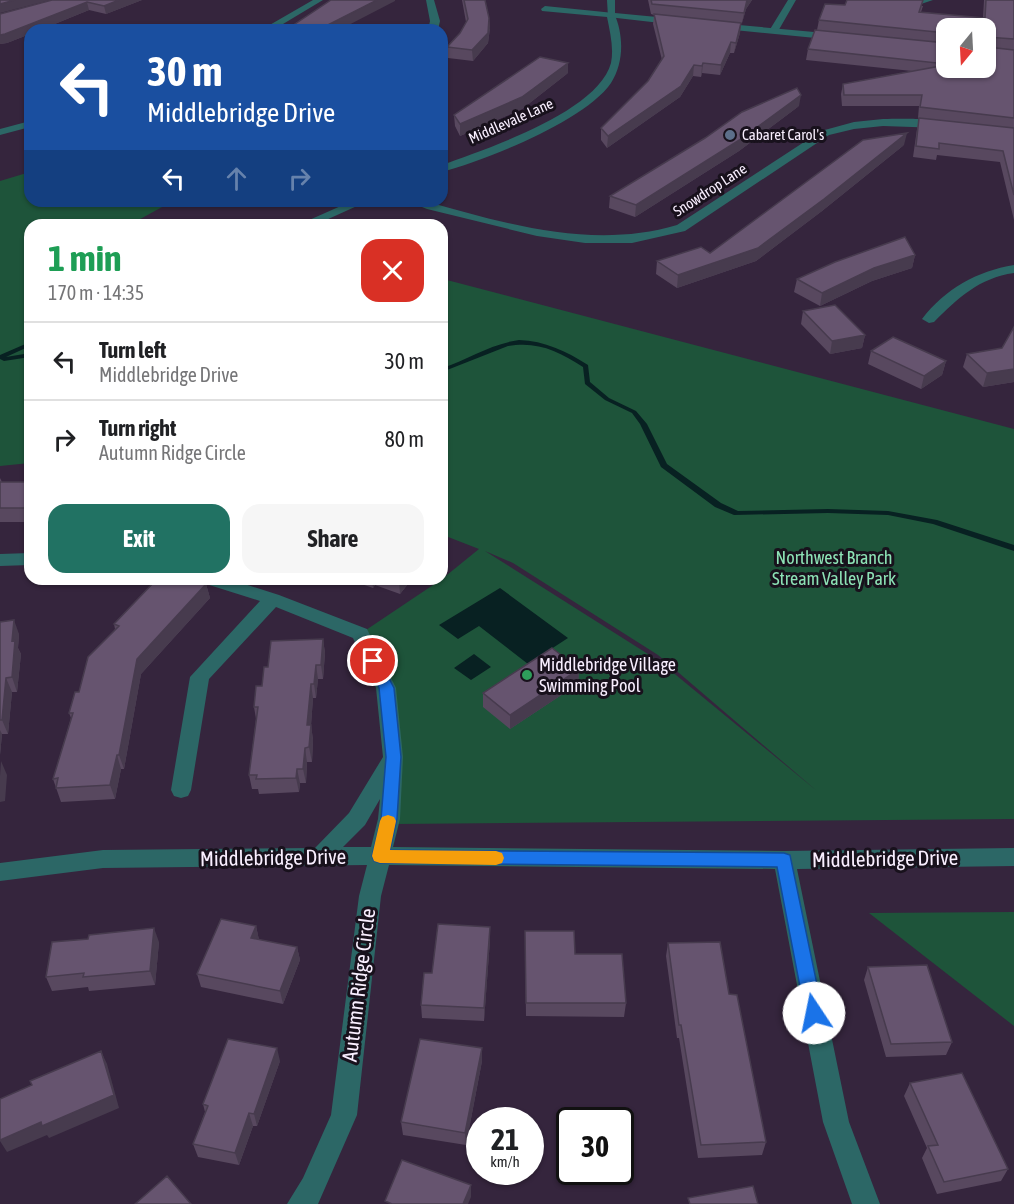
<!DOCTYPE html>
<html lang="en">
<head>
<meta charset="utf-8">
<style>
	:root { --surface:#fff; --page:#f6f6f6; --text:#202124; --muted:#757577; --line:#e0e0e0; --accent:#217263 }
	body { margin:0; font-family:"Asap Condensed",sans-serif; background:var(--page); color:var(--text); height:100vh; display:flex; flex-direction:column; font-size:22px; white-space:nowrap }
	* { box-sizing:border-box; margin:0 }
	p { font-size:20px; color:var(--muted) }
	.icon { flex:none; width:33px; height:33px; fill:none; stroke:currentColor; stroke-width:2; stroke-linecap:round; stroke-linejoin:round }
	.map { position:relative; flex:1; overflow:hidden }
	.sheet { position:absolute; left:24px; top:219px; width:424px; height:366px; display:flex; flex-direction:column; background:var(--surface); border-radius:18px; box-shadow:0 2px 4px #0004 }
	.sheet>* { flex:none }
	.guide { position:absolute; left:24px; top:24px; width:424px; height:183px; border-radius:18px; box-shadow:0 2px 4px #0004; background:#1a4fa0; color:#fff; overflow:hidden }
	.needle { width:39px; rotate:198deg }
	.tools { position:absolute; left:936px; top:18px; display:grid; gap:12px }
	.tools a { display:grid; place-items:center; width:60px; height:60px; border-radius:12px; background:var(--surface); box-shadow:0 2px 4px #0004; font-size:30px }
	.speed { position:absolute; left:466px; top:1107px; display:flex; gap:12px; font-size:30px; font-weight:700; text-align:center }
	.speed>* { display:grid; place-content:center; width:78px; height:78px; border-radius:50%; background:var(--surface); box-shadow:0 2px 4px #0004; line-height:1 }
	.speed small { font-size:15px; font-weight:400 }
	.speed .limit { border:3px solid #111; border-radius:9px; background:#fff; color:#111 }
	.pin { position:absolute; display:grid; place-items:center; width:51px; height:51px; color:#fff; margin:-26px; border:3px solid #fff; border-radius:50%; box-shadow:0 2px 6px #0007 }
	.me { position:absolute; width:66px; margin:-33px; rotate:349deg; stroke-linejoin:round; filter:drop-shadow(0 0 4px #0008) }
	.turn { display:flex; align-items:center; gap:21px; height:126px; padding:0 24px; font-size:27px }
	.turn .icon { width:78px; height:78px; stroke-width:2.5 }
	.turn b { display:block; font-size:42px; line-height:51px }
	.lanes { display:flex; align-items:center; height:57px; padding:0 24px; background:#0003; justify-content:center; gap:30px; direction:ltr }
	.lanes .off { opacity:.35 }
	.round { display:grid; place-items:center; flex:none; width:63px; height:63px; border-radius:18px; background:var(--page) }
	.head { display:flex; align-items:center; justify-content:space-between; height:102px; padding:0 24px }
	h1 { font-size:36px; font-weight:700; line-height:45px; color:#1e9e55 }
	.action { display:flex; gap:12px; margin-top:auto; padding:12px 24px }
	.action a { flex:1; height:69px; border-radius:18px; background:var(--accent); color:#fff; font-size:24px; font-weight:700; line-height:69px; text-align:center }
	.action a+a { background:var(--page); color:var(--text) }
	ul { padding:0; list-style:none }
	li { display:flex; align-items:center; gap:18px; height:78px; padding:0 24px; border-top:2px solid var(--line) }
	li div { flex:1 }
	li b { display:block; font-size:22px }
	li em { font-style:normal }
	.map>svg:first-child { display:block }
	.green { fill:#1e543a; fill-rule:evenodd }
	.water { fill:#082122 }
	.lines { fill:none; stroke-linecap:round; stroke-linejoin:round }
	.stream { fill:#082122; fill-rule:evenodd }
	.service { fill:#2c6766; fill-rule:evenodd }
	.minor { fill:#2c6766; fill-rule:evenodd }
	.tertiary { fill:#2c6766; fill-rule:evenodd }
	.wall { fill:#58485f; fill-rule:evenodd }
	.shaded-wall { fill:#473b4e }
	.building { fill:#66546f; stroke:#473b4e; stroke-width:1.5 }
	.route { fill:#1a73e8; stroke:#114b97; stroke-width:1.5 }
	.slow { fill:#f59e0b }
	.service-dot { fill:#5c6f8a; stroke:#18111c; stroke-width:2 }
	.leisure-dot { fill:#2e9e5b; stroke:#18111c; stroke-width:2 }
	.labels { text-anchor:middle; stroke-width:6; stroke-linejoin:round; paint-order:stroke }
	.far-street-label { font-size:15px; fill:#f9efff; stroke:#18111c }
	.far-poi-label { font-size:15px; fill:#f9efff; stroke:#18111c; text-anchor:start }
	.park-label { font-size:18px; fill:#8de3b6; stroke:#18111c }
	.poi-label { font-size:18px; fill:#f9efff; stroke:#18111c; text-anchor:start }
	.near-street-label { font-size:21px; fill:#f9efff; stroke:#18111c }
</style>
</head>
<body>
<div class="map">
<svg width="1014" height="1204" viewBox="0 0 1014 1204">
	<rect width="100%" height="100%" fill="#35253d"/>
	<path class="green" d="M30,172V201H173L133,223V225H30V463L0,466V181Z
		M443,279L1014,429V819L394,824L386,688L360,634L442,579L479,549L443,535ZM485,551L513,563L658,655L817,791L659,661Z
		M1014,912V1026L869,913Z"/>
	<path class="water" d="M500,588L568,638L528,664L479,626L458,639L439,625Z
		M474,654L491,667L471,680L454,668Z"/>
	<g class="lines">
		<path class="stream" d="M519,340C545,341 566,351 588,365L590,382L609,398L636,411L647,424L667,464L721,503L738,511L828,509L888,511L937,520L1014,545V551L933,524L888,515L828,513L734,515L715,507L661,467L640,424L632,413L605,400L585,384L583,367C558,351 538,341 508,346L442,372V368C469,359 490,344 519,340Z
			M30,342V346L6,357L30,353V357L4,361L0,359V355Z"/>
		<path class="service" d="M923,0H933L918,5L915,3Z"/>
		<path class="minor" d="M313,0H323L273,30H261Z
			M426,0H434L440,21L438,30H428L430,21Z
			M788,0H796L777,33H771L769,31Z
			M545,6L614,13C624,35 624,63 611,83C585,121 486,160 442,172V165C486,149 598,112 611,63C614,48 610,32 607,17L542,11L541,9Z
			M883,119C898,119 935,117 946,125L941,128L883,126L854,129L829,135L685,231L632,243H585L537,236L427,209L407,201H425C506,224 593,250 677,225L821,131L854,122Z
			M30,121V127L0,135V129Z
			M352,201H368L315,225H298Z
			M1014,265V273C979,278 958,298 934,322L929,323L922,319C945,289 977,271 1014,265Z
			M30,553V565L0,566V554Z
			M200,579H229L279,595L367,629L396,688L403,757L400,819L393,847L784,851L1014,848V866L797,869L849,1122L880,1204H852L823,1122L775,869L389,865L381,896L357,1115L318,1204H287L303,1178L331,1115L359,896L367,865L103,868L0,881V863L103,850L315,848L349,813L383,757L376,688L353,638L276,607L209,679L191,790L188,796L181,798L174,796L171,790L190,677L260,601L203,583ZM380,799L378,819L371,847H343L365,825Z"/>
		<path class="tertiary" d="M607,0H615V13L678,19L683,22L678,25L608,17Z
			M717,23L836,34L841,37L836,40L714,28V24Z"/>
	</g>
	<path class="wall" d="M52,0H142L106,14L89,10L40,30H30V34L7,43L0,44V14Z
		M462,0H485L489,18L490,28L488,43L473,61L448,58L447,47L460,33L466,22Z
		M648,0H752L746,9L742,23H741L740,33L734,53H730L720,75L702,73L701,77L693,76L680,97L607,148L601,140V128L648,81L662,60L653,24L654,15L651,14Z
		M984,0H1014V220L1000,162L937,155L936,160L913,157L917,129L919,118H918L919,106H842L841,94L843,84L912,71L806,60L808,49L817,30L819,20L845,5L923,6L921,12L983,18ZM946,28L986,68H946Z
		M568,73L522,109L460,136L455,126L454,115Z
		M799,106L739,151L635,217L609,208L610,196Z
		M904,145L822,211L756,261L677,288L656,274L657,261L710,253Z
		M915,255L912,268L872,281L820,306L794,292L797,279Z
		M803,311L865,335L862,348L830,354L801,324Z
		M1014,327V382L983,387L963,367L967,354L1002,348Z
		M871,351L946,361L942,375L921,389L868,364Z
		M0,478L2,482H30V522H0Z
		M332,579H412L400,594L375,585L373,588L350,580L347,584Z
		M206,584L210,598L141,674L124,769H121L115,799L61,802L53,779L71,718L69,713L79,692L115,629L114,624Z
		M0,622L19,634L18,648L21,654L17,692H12L8,734H2L0,755Z
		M323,639L325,653L323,679H318L316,698H313L311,725L313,740L312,762H307L306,783H300L299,792L259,794L258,789H252L249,775L256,719L254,707L268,667Z
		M579,669L578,684L510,729L483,707V693Z
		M256,926L259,940L297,947L300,960L283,1004L201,987L197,974Z
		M490,927V940L484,1021L422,1018L421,1005L432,973Z
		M88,939L159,942L155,985L89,991L88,987L52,991L46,977Z
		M668,943L729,994L766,1142L762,1155L698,1158L679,1038H677L666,956Z
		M525,944L575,954L626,1003L624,1017L526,1016Z
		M868,967L952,1042L946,1055L886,1057L864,980Z
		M482,1048V1061L466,1145L403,1135L401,1122Z
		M280,1061L257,1126H253L239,1165L198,1157L193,1144L205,1112L203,1104Z
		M910,1083L1008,1169L1001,1181L937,1194L922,1158L927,1148L904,1096Z"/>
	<path class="shaded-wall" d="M15,0H51L0,13V4Z
		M119,0H142L106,14L104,6Z
		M377,0H395V1L339,30H318Z
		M747,0H752L746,9L742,23L744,13Z
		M87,2L89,10L40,30H30V34L7,43L0,44V35Z
		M489,18L490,28L488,43L473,61L472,50Z
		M741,23L740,33L734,53L736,43Z
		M731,42L730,53L720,75L721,65Z
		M568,63V73L522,109L460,136V124Z
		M703,63L702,73L701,77L702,66Z
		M694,65L693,76L680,97L607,148L608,136Z
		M801,95L799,106L739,151L635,217L636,205Z
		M907,133L904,145L822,211L756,261L677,288L678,275Z
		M915,255L912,268L872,281L820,306L822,293L874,268Z
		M865,335L862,348L830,354L832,341Z
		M946,361L942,375L921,389L924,376Z
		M1014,369V382L983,387L987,373Z
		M346,579H350V580L347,584Z
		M372,579H374L375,585L373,588Z
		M400,579H412L400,594L399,580Z
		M206,584L210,598L141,674L124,769L119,755L137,659Z
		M14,620L19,634L18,648L21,654L17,692L12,677V641Z
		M323,639L325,653L323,679L321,665Z
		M316,665L318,679L316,698L314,684Z
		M579,669L578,684L510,729V715Z
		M6,678L12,692L8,734L2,720Z
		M311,684L313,698L310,739L307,725Z
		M311,725L313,740L312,762L309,747Z
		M0,730L2,734L0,755Z
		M305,748L307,762L306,783L303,769Z
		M117,755L121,769L115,799L110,785Z
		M1,761L7,775L5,801L0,802V776Z
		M297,769L300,783L299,792L296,778Z
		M256,926L259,940L251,938Z
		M490,927V940L484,1021V1008Z
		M154,928L159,942L155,985L150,971Z
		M297,947L300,960L283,1004L280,991Z
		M277,1048L280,1061L257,1126L254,1114Z
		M482,1048V1061L466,1145L465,1133Z
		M101,1051L107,1064L119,1108L49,1138L47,1135L7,1152L0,1141V1140Z
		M249,1113L253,1126L239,1165L235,1153Z
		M471,1185V1197L468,1204H463Z"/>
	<path class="building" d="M0,0H15L0,4Z
		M52,0H119L104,6L87,2L5,34L0,35V14Z
		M331,0H377L318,30H286Z
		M464,0H485L489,18L488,33L472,50L447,47L460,33L468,19Z
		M651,0H747L744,13L652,4Z
		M847,0H923L919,12L985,18L986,0H1014V39L987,37L988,47L1014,50V118L920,107L922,95H844L843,84L946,65V68H986V28H946V33L819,20L825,4L845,5Z
		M654,14L741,23L736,43L731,42L721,65L703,63L702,66L694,65L681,86L608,136L601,128L648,81L664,56Z
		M186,27L195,30H177Z
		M815,30L946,43V64L808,49Z
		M540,57L568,63L522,97L460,124L454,115Z
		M797,88L801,95L741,139L636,205L610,196L705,138L742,112Z
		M919,118L1014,128V195L1003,151L939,143V149L916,146Z
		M907,133L824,199L758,248L678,275L657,261L701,247L710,253L863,140Z
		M905,237L915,255L874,268L822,293L797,279L835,262Z
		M835,305L865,335L832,341L803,311Z
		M1014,327V369L987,373L967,354L1002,348Z
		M893,337L946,361L924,376L871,351Z
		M0,482H30V508H0Z
		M157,579H191L206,584L137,659L119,755H117L110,785L56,788L58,778L53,779L73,713H69L75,692H79L88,657L119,626L114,624Z
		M14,620L12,641L15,640L12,677L6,678L2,720H0V622Z
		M323,639L321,665H316L314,684H311L307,725H311L309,747L305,748L303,769H297L296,778L256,779L257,775H249L258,707H254L256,686H262L264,667H268L271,641Z
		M552,648L579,669L510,715L483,693Z
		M221,919L256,926L251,938L297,947L280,991L197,974Z
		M438,924L490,927L484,1008L421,1005L424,973H432Z
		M154,928L150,971L83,977L84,973L46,977L52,942L88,939L89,935Z
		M525,931H574L575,954H622L626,1003H526Z
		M720,942L729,994L737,995L766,1142L701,1145L681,1025H679L668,943Z
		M927,965L952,1042L891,1044L868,967Z
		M228,1039L277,1048L254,1114L249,1113L235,1153L193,1144L208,1106L203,1104Z
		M420,1039L482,1048L465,1133L401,1122Z
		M101,1051L114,1095L42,1126L41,1122L0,1140V1099L32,1085L30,1081Z
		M962,1073L1008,1169L944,1182L928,1146L938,1145L910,1083Z
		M402,1160L471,1185L463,1204H392L385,1201Z
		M167,1176L191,1204H135Z
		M753,1186L758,1204H690L688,1198Z"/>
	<path class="route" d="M373,656L378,657L394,688L401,757L397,819L390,850L784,853L790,855L823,1013L821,1019L814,1021L808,1019L805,1013L777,867L380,863L374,861L372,856L381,819L386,757L379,688L366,661Z"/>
	<path class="slow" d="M388,815L394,817L396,821L390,850L496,851L502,853L504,858L502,863L496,865L380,863L374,861L372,856L380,821L382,817Z"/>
	<circle class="service-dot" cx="730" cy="135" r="6"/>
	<circle class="leisure-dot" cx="527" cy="675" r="6"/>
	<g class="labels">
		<g class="far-street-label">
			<text transform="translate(511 121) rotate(-24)" y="5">Middlevale Lane</text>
			<text transform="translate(710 190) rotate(-33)" y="5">Snowdrop Lane</text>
		</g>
		<g class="far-poi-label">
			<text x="742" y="140">Cabaret Carol's</text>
		</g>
		<g class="park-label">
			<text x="834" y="564">Northwest Branch<tspan x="834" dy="21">Stream Valley Park</tspan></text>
		</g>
		<g class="poi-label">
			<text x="539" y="671">Middlebridge Village<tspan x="539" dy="21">Swimming Pool</tspan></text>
		</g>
		<g class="near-street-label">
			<text transform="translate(273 858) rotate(-1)" y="7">Middlebridge Drive</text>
			<text transform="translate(885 859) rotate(-1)" y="7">Middlebridge Drive</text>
			<text transform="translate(359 985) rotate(-83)" y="7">Autumn Ridge Circle</text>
		</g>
	</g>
</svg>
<div class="tools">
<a><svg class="needle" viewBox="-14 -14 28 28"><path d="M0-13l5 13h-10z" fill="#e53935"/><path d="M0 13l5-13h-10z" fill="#757577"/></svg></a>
</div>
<div class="speed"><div>21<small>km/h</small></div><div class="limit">30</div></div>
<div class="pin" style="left:373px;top:661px;background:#d93025"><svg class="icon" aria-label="arrive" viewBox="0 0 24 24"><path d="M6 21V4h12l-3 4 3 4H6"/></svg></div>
<svg class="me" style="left:814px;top:1013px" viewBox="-20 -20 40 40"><circle r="19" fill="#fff"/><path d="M0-13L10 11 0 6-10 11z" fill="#1a73e8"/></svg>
<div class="guide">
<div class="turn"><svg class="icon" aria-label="left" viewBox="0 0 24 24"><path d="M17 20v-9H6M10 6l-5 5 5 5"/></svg><div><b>30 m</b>Middlebridge Drive</div></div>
<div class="lanes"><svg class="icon" aria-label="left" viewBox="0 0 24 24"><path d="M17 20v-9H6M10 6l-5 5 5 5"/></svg><svg class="icon off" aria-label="ahead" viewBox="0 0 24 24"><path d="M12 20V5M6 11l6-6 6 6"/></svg><svg class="icon off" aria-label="right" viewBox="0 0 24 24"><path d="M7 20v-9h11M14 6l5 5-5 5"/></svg></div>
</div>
<section class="sheet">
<div class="head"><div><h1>1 min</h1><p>170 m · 14:35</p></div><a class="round" style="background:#d93025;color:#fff"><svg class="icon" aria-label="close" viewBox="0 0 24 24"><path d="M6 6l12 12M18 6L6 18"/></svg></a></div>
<ul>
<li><svg class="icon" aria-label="left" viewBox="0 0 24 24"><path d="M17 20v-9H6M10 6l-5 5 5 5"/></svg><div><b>Turn left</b><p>Middlebridge Drive</p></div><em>30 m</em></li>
<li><svg class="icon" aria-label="right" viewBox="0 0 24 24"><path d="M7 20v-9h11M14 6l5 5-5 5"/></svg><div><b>Turn right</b><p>Autumn Ridge Circle</p></div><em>80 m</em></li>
</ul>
<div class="action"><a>Exit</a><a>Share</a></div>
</section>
</div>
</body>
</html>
